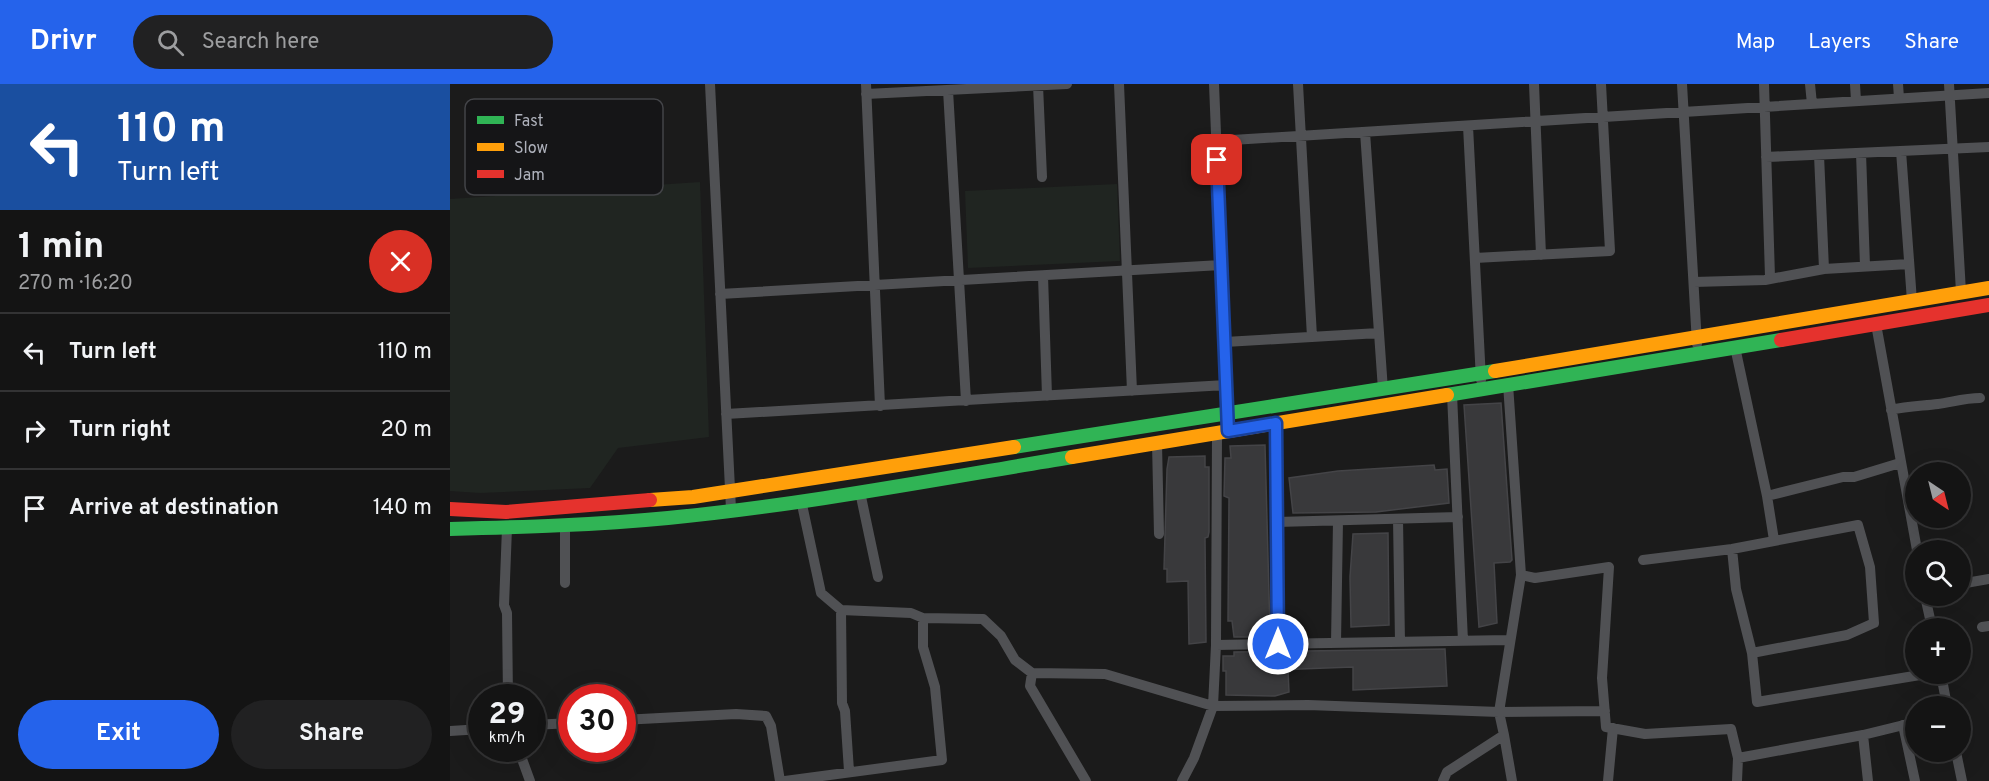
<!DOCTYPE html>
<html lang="en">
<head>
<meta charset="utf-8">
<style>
	:root { --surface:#141414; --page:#212122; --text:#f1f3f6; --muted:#9d9ea0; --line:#333334; --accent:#2563eb }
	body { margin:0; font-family:Overpass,sans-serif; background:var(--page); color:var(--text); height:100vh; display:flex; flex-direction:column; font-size:22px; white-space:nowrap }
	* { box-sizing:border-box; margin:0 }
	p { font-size:20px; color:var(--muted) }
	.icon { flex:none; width:33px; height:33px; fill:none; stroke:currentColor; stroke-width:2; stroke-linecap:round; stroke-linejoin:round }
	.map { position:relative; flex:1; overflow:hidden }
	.drawer { display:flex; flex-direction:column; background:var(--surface); width:450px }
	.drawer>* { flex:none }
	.banner { background:#1a4fa0; color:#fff; overflow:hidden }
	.needle { width:39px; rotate:145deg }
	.fabs { position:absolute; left:1455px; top:378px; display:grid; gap:12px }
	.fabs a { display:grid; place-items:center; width:66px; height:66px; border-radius:50%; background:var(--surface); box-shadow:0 6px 24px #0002,0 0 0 2px var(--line); font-size:30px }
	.speed { position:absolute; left:18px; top:600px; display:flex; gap:12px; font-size:30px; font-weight:700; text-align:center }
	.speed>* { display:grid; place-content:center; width:78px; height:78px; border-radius:50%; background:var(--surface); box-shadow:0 6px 24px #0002,0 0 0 2px var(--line); line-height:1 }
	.speed small { font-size:15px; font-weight:400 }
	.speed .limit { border:9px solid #d22; background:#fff; color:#111 }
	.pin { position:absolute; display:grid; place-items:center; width:51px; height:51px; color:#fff; margin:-26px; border-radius:12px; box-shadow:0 3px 9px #0006 }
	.me { position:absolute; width:66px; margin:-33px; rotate:0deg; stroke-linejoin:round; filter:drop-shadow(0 0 4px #0008) }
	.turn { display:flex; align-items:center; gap:21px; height:126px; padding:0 18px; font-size:27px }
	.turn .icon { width:78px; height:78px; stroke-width:2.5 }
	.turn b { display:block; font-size:42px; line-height:51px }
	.round { display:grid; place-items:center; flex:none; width:63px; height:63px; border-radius:32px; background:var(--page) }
	.summary { display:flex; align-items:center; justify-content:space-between; height:102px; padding:0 18px }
	h1 { font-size:36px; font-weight:700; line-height:45px }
	.primary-button { display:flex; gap:12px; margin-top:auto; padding:12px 18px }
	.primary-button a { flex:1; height:69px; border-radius:36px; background:var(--accent); color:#fff; font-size:24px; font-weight:700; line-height:69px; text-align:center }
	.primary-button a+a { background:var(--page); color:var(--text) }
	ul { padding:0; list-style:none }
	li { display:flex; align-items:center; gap:18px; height:78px; padding:0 18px; border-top:2px solid var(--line) }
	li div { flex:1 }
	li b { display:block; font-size:22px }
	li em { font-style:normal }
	header { display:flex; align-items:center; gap:36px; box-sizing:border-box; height:84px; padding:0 30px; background:var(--accent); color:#fff }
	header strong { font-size:28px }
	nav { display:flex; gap:33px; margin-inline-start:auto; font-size:21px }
	.search { width:420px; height:54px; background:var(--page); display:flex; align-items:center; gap:15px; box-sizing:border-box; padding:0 21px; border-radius:33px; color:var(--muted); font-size:22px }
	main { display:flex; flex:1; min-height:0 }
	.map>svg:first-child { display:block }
	.green { fill:#202521 }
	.building { fill:#39393b; stroke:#444447; stroke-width:1.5 }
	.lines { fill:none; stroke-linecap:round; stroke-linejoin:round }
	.street { stroke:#505154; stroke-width:10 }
	.fast { stroke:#30b455; stroke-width:14 }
	.slow { stroke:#ff9f0a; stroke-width:14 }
	.jam { stroke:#e5322d; stroke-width:14 }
	.route-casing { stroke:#184099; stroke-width:15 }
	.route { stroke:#2563eb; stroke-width:10 }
	.key { fill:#151517; stroke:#434448; stroke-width:1.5 }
	.key-label { font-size:16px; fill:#aeb1bb }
</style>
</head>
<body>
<header>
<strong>Drivr</strong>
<div class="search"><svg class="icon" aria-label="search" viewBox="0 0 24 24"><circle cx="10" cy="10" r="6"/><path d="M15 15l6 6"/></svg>Search here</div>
<nav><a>Map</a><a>Layers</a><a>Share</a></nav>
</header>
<main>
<section class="drawer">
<div class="banner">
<div class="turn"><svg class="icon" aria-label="left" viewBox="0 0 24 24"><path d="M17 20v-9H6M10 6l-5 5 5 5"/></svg><div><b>110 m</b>Turn left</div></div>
</div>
<div class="summary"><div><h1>1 min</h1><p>270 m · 16:20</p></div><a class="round" style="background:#d93025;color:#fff"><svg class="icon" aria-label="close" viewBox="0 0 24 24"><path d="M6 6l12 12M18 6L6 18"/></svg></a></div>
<ul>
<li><svg class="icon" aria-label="left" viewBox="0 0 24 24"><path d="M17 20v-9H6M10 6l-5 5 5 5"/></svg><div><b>Turn left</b></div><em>110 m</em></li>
<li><svg class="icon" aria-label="right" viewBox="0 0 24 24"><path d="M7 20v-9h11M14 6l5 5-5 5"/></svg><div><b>Turn right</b></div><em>20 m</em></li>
<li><svg class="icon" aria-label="arrive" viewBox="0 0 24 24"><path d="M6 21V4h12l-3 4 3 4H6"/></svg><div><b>Arrive at destination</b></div><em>140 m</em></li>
</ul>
<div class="primary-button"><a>Exit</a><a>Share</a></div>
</section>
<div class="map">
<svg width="1539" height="697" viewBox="0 0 1539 697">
	<rect width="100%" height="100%" fill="#1b1b1b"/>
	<path class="green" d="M250,98L259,353L168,364L140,404L30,409L0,407V115Z
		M667,100L670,177L518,184L515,107Z"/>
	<path class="building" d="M1051,319L1062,476L1060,478L1044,479L1047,539L1029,543L1014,321Z
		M815,361L820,548H816L817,553H784L782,537H778L779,414L774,412L775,374H781L780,362Z
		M755,372V383H759V448L758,453L755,454L756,558L739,560L738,497L717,498V485H714L717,385L719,373Z
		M984,381L985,386L997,385L999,419L926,428L843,429L839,394L888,387Z
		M938,449L939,541L901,543L900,493L903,450Z
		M995,565L997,602L903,606V583L850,585L838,586L839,608L825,612L776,611V587H773V572H784V568Z"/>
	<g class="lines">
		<path class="street" d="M260,0L281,425
			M416,0L430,322
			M669,0L682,307
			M764,0L778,347
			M848,0L862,253
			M1084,0L1091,171
			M1232,0L1247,260
			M1314,0L1320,193
			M1360,0L1362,20
			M1405,0L1406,17
			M1448,0L1449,14
			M1499,0L1511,208
			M588,1L592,93
			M498,6L516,317
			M416,10L617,0
			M1018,42L1031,296
			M915,48L933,306
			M766,57L1539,9
			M1451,67L1462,217
			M1411,69L1415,182
			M1369,71L1374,185
			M1316,73L1539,63
			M1025,174L1160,167L1151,0
			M593,192L597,312
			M1244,198L1315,196L1374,185L1459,180
			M270,210L771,181
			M1426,240L1467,466
			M775,258L929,249
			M1285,263L1317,412L1324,456
			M1058,300L1071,491L1085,494L1159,483L1152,594L1156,643L1195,650L1281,645L1288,674L1287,697
			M1002,310L1013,557
			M1441,326C1457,322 1472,322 1488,320C1502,318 1515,314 1530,314
			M276,330L776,301
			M827,339L828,560
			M707,359L709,450
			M410,408L428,493
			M1317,412L1393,393H1404L1450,379
			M351,416L371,509L391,526L461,529L473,534L533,535L551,552L565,576L582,589L655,590L763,622L858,621L1049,628L1155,627
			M948,435L950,558
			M827,438L1008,433
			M115,441V499
			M57,444L54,521L57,529L58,614
			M1282,465L1286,505L1302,569L1307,618L1476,590
			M1193,476L1282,465L1408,441L1420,483L1424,539L1397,551L1302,569
			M1510,500L1539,495
			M1475,512L1482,544
			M391,526L392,619L395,627L399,687
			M1532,543L1539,542
			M886,559L888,437
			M766,561L1059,556
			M582,589L580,602L636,697
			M1491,590L1497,622
			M172,636L286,630L316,632L321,642L330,697
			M82,641L122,639
			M1453,641L1465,697
			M0,647L32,645
			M1054,651L1062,697
			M1413,651L1418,697
			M68,664L80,697
			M1506,668L1512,697
			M1288,674L1413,651L1466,638
			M335,697L492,676L485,603L473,563V534
			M732,697L744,674L763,622L766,561L767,349
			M993,697L997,688L1054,651L1049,628L1071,491
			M1158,697L1163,644"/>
		<path class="fast" d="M997,311L1331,256
			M564,363L1045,287
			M0,445C73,443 145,441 218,434C353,421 488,395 622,373"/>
		<path class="slow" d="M1045,287L1539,204
			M622,373L997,311
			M200,416L243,413L564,363"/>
		<path class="jam" d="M1331,256L1539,221
			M0,425L56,428L200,416"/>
	</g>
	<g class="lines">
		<defs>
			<path id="route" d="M767,76L778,347L826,339L828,560"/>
		</defs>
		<use href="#route" class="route-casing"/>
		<use href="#route" class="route"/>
	</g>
	<rect x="15" y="15" width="198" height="96" rx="9" class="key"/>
	<rect x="27" y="32" width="27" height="8" fill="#30b455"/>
	<rect x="27" y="59" width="27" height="8" fill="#ff9f0a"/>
	<rect x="27" y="86" width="27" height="8" fill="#e5322d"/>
	<g class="key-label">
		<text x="64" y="42">Fast</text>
		<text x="64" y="69">Slow</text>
		<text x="64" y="96">Jam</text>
	</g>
</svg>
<div class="fabs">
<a><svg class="needle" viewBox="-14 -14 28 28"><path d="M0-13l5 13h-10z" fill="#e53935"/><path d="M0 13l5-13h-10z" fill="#9d9ea0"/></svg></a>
<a><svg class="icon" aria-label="search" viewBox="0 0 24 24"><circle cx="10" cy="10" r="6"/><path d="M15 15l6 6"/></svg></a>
<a>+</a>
<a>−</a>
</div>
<div class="speed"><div>29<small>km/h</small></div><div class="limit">30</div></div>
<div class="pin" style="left:767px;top:76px;background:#d93025"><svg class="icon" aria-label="arrive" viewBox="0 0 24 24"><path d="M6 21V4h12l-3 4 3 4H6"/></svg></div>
<svg class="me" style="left:828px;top:560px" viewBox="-20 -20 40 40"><circle r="17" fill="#2563eb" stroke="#fff" stroke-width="3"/><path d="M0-11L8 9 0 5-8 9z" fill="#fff"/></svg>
</div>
</main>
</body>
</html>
